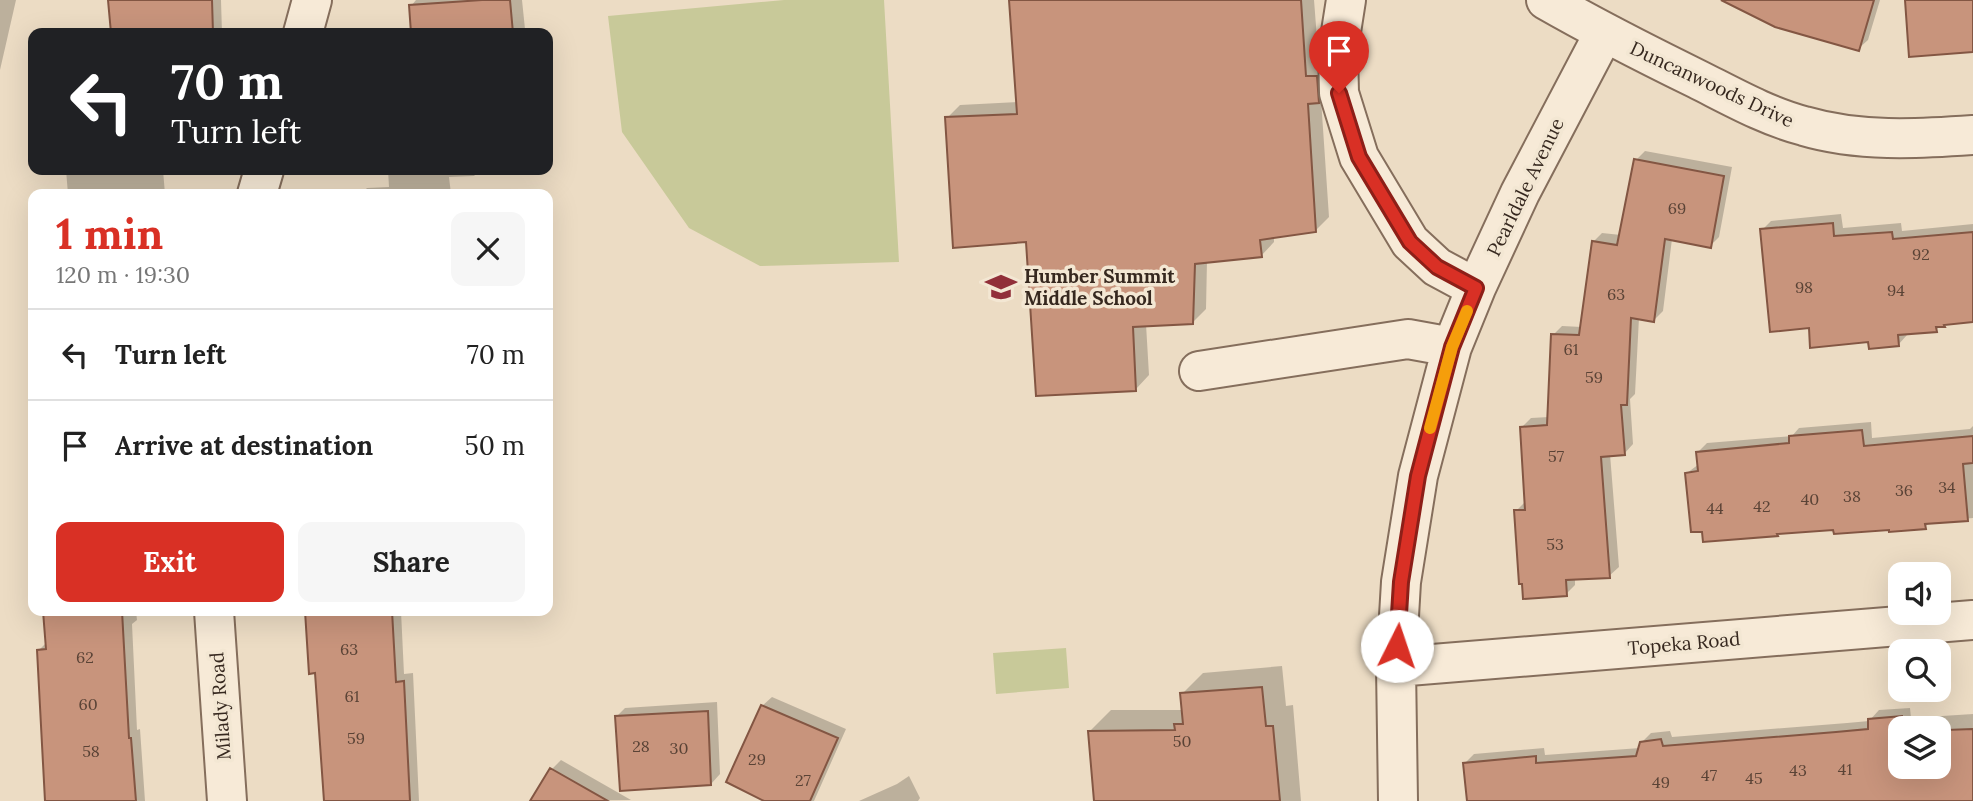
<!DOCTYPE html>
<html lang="en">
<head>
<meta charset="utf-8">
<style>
	:root { --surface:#fff; --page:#f6f6f6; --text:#222; --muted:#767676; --line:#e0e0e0; --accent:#d93025 }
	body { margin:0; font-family:Lora,serif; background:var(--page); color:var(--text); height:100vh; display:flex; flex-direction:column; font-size:26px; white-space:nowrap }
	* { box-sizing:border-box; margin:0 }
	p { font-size:23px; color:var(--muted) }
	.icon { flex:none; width:38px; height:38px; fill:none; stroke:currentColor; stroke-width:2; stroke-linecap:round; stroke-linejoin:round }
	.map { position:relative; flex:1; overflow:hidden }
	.details { position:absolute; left:28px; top:189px; width:525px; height:427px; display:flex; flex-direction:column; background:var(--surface); border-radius:14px; box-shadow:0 7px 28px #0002 }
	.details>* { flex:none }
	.hud { position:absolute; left:28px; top:28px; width:525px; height:147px; border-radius:14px; box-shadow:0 7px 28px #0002; background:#202124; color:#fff; overflow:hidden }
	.buttons { position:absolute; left:1888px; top:562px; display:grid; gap:14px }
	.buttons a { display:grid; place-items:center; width:63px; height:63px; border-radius:14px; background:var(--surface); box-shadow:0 7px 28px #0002; font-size:35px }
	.pin { position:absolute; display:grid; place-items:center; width:60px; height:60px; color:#fff; margin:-72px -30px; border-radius:50% 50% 50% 0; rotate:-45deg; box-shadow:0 0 7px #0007 }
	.pin .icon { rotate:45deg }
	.me { position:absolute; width:77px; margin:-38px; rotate:4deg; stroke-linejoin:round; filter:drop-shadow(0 0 5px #0008) }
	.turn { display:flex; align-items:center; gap:24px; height:147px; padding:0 28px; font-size:32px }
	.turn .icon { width:91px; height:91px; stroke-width:2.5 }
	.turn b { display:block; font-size:49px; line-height:60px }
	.round { display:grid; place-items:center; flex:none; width:74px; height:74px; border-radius:14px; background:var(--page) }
	.overview { display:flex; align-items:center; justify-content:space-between; height:119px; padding:0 28px }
	h1 { font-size:42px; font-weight:700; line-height:52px; color:var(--accent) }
	.primary-button { display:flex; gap:14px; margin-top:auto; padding:14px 28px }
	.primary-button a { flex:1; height:80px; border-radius:14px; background:var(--accent); color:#fff; font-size:28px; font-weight:700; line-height:80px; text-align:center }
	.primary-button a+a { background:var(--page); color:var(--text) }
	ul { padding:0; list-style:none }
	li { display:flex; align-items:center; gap:21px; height:91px; padding:0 28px; border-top:2px solid var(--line) }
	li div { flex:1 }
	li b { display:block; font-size:26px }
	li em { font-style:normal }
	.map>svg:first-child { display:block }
	.green { fill:#c8c999 }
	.shadow { fill:#0003; fill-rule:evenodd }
	.building { fill:#c8947c; stroke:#835643; stroke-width:2; fill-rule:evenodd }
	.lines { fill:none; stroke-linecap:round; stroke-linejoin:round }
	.minor-casing { stroke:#856e5c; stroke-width:42 }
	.minor { stroke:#f7ead7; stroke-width:38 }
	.route-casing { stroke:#8d1f18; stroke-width:18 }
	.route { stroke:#d93025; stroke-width:12 }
	.slow { stroke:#f59e0b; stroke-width:12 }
	.labels { text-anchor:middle; stroke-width:7; stroke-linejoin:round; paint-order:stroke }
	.number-label { font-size:16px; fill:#5a4336 }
	.street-label { font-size:19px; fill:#36281f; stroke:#f3e7d3 }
	.poi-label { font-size:19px; font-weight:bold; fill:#36281f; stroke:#f3e7d3; text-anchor:start }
</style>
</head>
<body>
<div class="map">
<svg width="1973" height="801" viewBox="0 0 1973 801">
	<rect width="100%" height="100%" fill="#ecdcc4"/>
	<path class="green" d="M784,0H884L899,262L760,266L689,228L622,132L608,16Z
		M1066,648L1069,688L996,694L993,653Z"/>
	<path class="shadow" d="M0,0H16L0,70Z
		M110,0H221L222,33H112Z
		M416,0H522L525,29L520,33H413L411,6Z
		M1011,0H1314L1319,64L1329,63L1321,99L1329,217L1316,230L1274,236V242L1261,256L1207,261L1206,309L1193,322L1146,324L1149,375L1136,389L1028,240L947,118L960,105L1018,102Z
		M1736,0H1880L1868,40L1858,49Z
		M33,68V94H29L28,73Z
		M1645,151L1732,167L1719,237L1710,246L1672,239L1663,311L1654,320L1639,318L1635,394L1630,399L1633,444L1624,454H1610L1619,567L1609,576L1575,578V585L1566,594L1524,582L1516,511L1525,502L1522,427L1531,418L1549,417L1553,335L1562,326L1582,327L1593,242L1602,233L1621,235L1636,160Z
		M66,170H163L165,194H68Z
		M388,170H480L474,176L449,177L451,194H361L367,188L389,187Z
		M1841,214L1843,228L1901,223L1902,231L1973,224V321L1941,325L1936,330L1907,333V335L1898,345L1870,340L1810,326L1762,230L1771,221Z
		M1871,422L1872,438L1970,429L1973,426V518L1930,522L1925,527L1835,529L1687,473L1699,464L1698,452L1707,443L1792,436L1799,428Z
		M45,611H136L137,620L132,624L137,730L140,729L145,801H47L38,651L47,642Z
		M307,611H401L404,674L413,673L419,801H326L317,671L311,672Z
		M1282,666L1286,706L1293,705L1301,801H1096L1090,731L1111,710H1183L1182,694L1203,673Z
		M772,697L846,729L814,801H768L762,706Z
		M717,702L720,774L711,784L616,717L625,708Z
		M1910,708L1911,718L1973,714V801H1468L1465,763L1474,754L1544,748L1545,755L1640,748L1641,743L1651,733L1670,731L1672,737L1847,723L1869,721L1879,710ZM1900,728H1939V766H1900Z
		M561,760L631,800L532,801L552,769Z
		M909,776L920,798L918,801H859L897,784Z"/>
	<path class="building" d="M108,0H212L213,33H111Z
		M482,0H510L513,33H411L409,5Z
		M1009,0H1301L1306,76H1317L1319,103L1308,104L1316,232L1260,240L1262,257L1195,264L1193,324L1133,327L1136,391L1036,396L1026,242L953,248L945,117L1017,114Z
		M1721,0H1874L1859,51L1775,27Z
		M1905,0H1973V52L1909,57Z
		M1634,159L1724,176L1711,248L1665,239L1654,322L1631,318L1627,405H1621L1625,455L1601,457L1610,578L1566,580L1567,596L1523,599L1522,584H1519L1514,510H1525L1520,427L1547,425L1551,334L1579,335L1592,241L1617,245Z
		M1833,223L1834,236L1892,232L1893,239L1973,232V322L1944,325L1945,327H1936L1937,332L1898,335L1899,346L1869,349L1868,342L1810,348L1809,328L1770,332L1760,229Z
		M1862,430L1864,446L1973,436V463L1963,464L1968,521L1925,524L1926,529L1889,532V530L1834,534L1833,530L1777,534L1778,536L1703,542L1702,532H1691L1685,473L1698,471L1696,452L1789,443V436Z
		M43,611H122L129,738H131L136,801H45L37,650L46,649Z
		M305,611H392L396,682L404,681L410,801H324L315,673L309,674Z
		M1262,687L1266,726H1273L1280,801H1094L1088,731L1175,730L1174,724H1183L1180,693Z
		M761,705L838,738L810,801H764L726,782Z
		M708,711L711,785L620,791L615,716Z
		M1902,716L1903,726L1945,723L1946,730L1973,729V801H1467L1463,763L1536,756V763L1636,756L1640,742L1661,739L1663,746L1836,732L1868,729V719ZM1900,728H1939V766H1900Z
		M550,768L608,801H530Z"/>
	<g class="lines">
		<defs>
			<path id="minor" d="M1346,0L1338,51L1339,93L1359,157L1410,242L1437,267L1476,288
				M1546,0C1595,28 1646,54 1697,79C1731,96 1766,116 1804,126C1858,142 1917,139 1973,135
				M303,33L312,0
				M257,194L264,170
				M1199,371L1408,339L1452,347
				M214,611L227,801
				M1396,667L1973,620
				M1398,801L1396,667L1401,582L1418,476L1452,347L1476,288L1520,193L1604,33"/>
		</defs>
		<use href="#minor" class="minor-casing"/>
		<use href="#minor" class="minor"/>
	</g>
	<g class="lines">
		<defs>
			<path id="route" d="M1339,93L1359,157L1410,242L1437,267L1476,288L1452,347L1418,476L1401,582L1397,646"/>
		</defs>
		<use href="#route" class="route-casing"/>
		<use href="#route" class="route"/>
		<path class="slow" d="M1430,428L1452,347L1467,311"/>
	</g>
	<defs>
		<symbol id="school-bare" viewBox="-9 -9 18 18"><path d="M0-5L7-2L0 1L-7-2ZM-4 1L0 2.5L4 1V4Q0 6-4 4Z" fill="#912f39" stroke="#f3e7d3" stroke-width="2.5" paint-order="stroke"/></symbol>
	</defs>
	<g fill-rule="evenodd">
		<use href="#school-bare" x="979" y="265" width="44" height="44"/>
	</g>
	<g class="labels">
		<g class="number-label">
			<text x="1677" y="214">69</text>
			<text x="1921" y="260">92</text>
			<text x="1804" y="293">98</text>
			<text x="1896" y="296">94</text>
			<text x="1616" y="300">63</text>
			<text x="1571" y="355">61</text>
			<text x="1594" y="383">59</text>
			<text x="1556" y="462">57</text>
			<text x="1947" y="493">34</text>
			<text x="1904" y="496">36</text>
			<text x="1852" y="502">38</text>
			<text x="1810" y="505">40</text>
			<text x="1762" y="512">42</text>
			<text x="1715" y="514">44</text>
			<text x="1555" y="550">53</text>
			<text x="349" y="655">63</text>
			<text x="85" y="663">62</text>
			<text x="352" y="702">61</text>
			<text x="88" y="710">60</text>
			<text x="356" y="744">59</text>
			<text x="1182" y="747">50</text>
			<text x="641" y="752">28</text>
			<text x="679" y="754">30</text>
			<text x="91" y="757">58</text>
			<text x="757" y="765">29</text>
			<text x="1845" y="775">41</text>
			<text x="1798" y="776">43</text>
			<text x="1709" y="781">47</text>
			<text x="1754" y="784">45</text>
			<text x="803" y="786">27</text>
			<text x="1661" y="788">49</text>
		</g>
		<g class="street-label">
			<text transform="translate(1712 84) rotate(25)" y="7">Duncanwoods Drive</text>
			<text transform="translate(1525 187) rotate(-64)" y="7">Pearldale Avenue</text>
			<text transform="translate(1684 643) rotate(-5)" y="7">Topeka Road</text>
			<text transform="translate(220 706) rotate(-94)" y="7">Milady Road</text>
		</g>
		<g class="poi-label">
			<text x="1024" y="283">Humber Summit<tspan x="1024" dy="22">Middle School</tspan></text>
		</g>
	</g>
</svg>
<div class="buttons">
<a><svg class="icon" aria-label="sound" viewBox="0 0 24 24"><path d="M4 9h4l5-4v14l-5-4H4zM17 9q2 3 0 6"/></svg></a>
<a><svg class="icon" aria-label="search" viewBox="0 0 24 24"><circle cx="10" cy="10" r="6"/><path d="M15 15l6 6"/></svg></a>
<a><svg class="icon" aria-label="layers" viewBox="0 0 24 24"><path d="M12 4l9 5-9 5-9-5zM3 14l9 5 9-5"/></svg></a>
</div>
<div class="pin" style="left:1339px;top:93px;background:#d93025"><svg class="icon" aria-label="arrive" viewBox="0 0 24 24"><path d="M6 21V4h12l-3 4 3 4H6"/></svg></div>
<svg class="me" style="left:1397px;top:646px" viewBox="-20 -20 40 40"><circle r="19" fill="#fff"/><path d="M0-13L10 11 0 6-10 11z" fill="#d93025"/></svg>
<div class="hud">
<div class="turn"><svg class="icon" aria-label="left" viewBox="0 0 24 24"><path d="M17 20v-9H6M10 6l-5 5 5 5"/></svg><div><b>70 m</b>Turn left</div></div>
</div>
<section class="details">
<div class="overview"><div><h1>1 min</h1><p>120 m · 19:30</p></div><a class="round"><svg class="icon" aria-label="close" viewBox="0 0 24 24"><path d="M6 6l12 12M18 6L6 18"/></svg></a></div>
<ul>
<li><svg class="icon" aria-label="left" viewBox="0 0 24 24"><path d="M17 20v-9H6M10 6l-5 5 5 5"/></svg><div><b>Turn left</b></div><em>70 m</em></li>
<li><svg class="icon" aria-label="arrive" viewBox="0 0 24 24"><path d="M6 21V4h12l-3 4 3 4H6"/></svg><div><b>Arrive at destination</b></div><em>50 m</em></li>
</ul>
<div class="primary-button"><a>Exit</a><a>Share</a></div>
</section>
</div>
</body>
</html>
